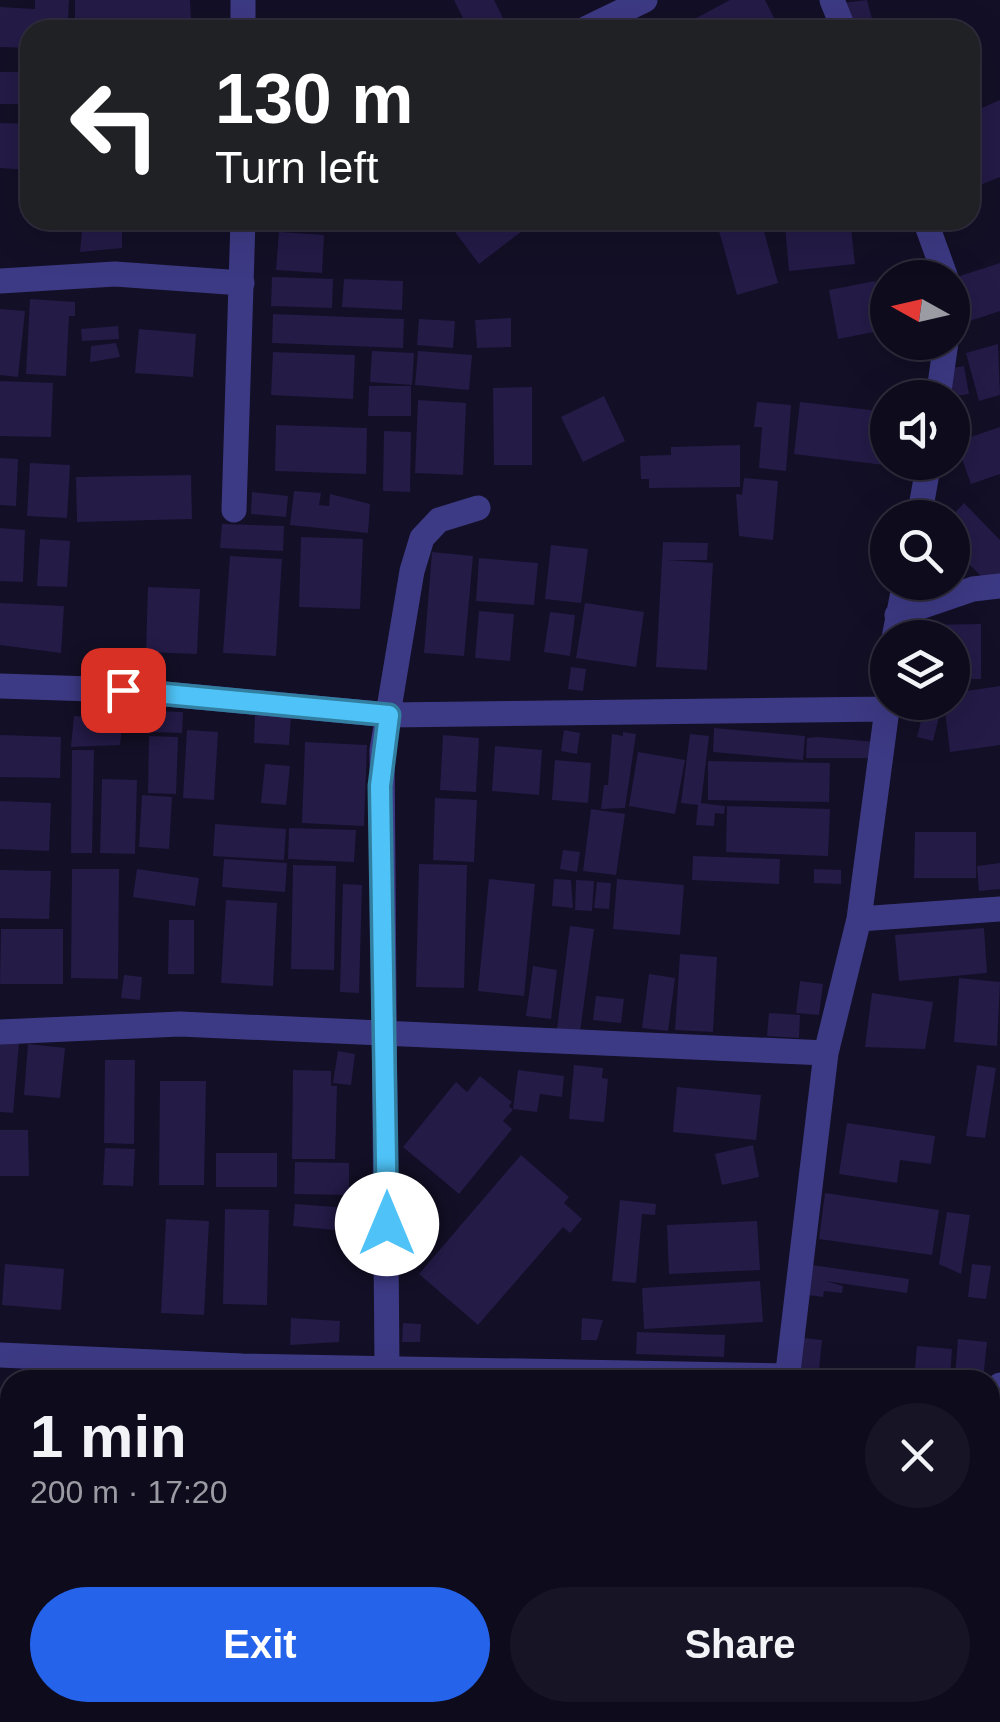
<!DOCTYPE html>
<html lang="en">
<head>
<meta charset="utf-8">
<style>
	:root { --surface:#0e0b1c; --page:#171425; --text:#f1f3f6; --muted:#9b9ba3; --line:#2e2b3b; --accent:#2563eb }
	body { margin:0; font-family:Arial,sans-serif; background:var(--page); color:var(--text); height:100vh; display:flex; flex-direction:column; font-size:38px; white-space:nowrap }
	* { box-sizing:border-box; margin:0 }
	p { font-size:32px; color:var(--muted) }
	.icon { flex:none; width:55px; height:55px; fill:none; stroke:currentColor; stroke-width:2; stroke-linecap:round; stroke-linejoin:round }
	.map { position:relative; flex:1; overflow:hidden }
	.side { position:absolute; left:0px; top:1370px; width:1000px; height:352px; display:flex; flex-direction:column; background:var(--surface); border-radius:30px 30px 0 0; box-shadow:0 10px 40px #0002,0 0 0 2px var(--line) }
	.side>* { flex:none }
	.guide { position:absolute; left:20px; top:20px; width:960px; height:210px; border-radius:30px; box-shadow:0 10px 40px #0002,0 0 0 2px var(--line); background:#202124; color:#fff; overflow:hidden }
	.needle { width:65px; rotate:278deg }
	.buttons { position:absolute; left:870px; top:260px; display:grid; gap:20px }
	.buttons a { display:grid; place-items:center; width:100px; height:100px; border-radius:50%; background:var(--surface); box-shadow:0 10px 40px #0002,0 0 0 2px var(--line); font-size:50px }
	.pin { position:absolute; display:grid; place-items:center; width:85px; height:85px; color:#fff; margin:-42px; border-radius:20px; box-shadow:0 5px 15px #0006 }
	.me { position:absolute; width:110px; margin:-55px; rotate:0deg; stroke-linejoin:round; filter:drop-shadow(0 0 8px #0008) }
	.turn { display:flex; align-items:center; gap:35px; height:210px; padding:0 30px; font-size:45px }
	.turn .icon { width:130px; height:130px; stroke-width:2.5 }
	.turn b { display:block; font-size:70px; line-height:85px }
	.round { display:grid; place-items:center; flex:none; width:105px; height:105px; border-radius:52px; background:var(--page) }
	.summary { display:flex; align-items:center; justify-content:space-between; height:170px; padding:0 30px }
	h1 { font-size:60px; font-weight:700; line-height:75px }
	.primary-button { display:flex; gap:20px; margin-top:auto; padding:20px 30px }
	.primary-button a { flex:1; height:115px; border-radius:60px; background:var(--accent); color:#fff; font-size:40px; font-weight:700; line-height:115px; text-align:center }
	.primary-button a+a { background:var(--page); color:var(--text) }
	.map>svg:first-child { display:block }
	.building { fill:#241b47 }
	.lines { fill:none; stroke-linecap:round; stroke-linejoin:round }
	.lane { stroke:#3d3a85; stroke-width:15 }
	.street { stroke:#3d3a85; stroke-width:25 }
	.route-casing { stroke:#337fa1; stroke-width:25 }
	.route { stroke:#4fc3f7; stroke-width:18 }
</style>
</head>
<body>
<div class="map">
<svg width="1000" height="1722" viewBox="0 0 1000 1722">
	<rect width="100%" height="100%" fill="#130f26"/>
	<path class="building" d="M35,0H69L68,21L33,23L44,25V30H30V48L0,47V7L35,9Z
		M75,0H190L191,18L75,22Z
		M454,0H494L505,22L490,30H469Z
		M730,0H765L777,24L767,30H674Z
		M867,0L875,30H850L842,3Z
		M0,72H30V104H0Z
		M1000,100V177L970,189V113Z
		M0,123L30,124V170L0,168Z
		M83,220H122V248L80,252Z
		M126,220H196V224L126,223Z
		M462,220H527L530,225L479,264L452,228Z
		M761,220L778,283L737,295L719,231Z
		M850,220L855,264L789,271L785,226Z
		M279,232L324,235L322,273L276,270Z
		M1000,263V311L970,321L957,277Z
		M272,277L333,279L332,308L271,306Z
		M344,279L403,281L402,310L342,307Z
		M875,281L879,331L838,339L829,290Z
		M30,299L75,302V316H69L66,376L26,374Z
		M0,309L25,311L18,377L0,375Z
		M273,314L404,319L403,348L272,343Z
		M511,318V347L477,348L475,320Z
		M419,319L455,321L453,348L417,345Z
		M118,326L119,339L82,341L81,329Z
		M139,329L196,334L193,377L135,373Z
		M116,343L120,357L90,362L91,346Z
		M998,344L1000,395L979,401L966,353Z
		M372,351L414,353L412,385L370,382Z
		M418,351L472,355L469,390L415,385Z
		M273,352L355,355L353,399L271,395Z
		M964,366L969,394L948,397L944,369Z
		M0,381L53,383L51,437L0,436Z
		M369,386H411V416H368Z
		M532,387V465H494L493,388Z
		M604,396L625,441L583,462L561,417Z
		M418,400L466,403L463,475L415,473Z
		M757,402L791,405L786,471L759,468L762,427H754Z
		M800,402L888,412L884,465L794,454Z
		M276,425L367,428L366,474L275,471Z
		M1000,427V474L971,484L956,442Z
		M384,431L411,432L410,492L383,491Z
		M740,445V487L649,488V479H641L640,456L671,455V447Z
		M0,458L18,459L16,506L0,505Z
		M30,463L70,465L67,518L27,516Z
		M191,475L192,519L77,522L76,477Z
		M744,478L778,481L773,540L739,536L736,494L742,495Z
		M294,491L321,493L319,505L329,506L330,494L370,504L368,533L290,525Z
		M252,492L288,496L286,517L251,514Z
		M964,503L1000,540V577L986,581L952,547L950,518Z
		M222,524L284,526L283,551L220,548Z
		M0,528L25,530L23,582L0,581Z
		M301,537L363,539L360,609L299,607Z
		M40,539L70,541L67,587L37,586Z
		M663,542L708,543L707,560H667L713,563L707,670L656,667Z
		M551,545L588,549L581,603L545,599Z
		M432,552L473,556L464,656L424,653Z
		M230,556L282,559L276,656L223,653Z
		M479,558L538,563L534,605L476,601Z
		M148,587L200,589L197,654L146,652Z
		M0,603L64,606L61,653L0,645Z
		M585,603L644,612L636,667L576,658Z
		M479,611L514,614L510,661L475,658Z
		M550,612L575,615L570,656L544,652Z
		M981,624V679H952V638H922V625Z
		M571,667L586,669L583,691L568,689Z
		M1000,686V745L950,752L944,702H952V693Z
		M924,709L940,713L933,741L917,737Z
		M153,711L183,712L182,733L152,732Z
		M255,713L291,716L289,745L254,743Z
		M74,716L123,720L120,745L71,747Z
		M714,728L805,736L803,760L713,752Z
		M187,730L218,732L214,800L183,798Z
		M564,730L580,733L577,754L561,751Z
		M623,732L636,734L625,808L601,809L604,785H608L612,734L623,736Z
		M690,734L709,736L701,803L725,806L724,814L715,813L714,826L696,825L698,805L681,803Z
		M0,735L61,737L60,778L0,777Z
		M443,735L479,738L476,792L440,790Z
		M149,736L178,737L176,794L148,793Z
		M817,737L876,742L875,758H806L807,738Z
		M305,742L367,745L364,826L302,823Z
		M495,746L542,750L539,795L492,791Z
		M72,750H94L92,853H71Z
		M638,752L685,760L675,814L629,806Z
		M555,760L591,763L588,803L552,800Z
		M708,761L830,763L829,802L708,800Z
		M265,764L290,766L286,805L261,803Z
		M102,779L137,780L135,854L100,853Z
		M142,795L172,797L169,849L139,847Z
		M435,798L477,800L474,862L433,860Z
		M0,801L51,803L49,851L0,849Z
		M727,806L830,809L828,856L726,852Z
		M591,809L625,814L616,875L583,871Z
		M215,824L286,829L284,860L213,856Z
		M289,828L356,830L354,862L288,859Z
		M915,832H976V878H914Z
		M563,850L580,852L577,872L560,869Z
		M693,856L780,859L779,884L692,880Z
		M224,859L287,863L285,892L222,887Z
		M1000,863V889L979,891L977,866Z
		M419,864L467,865L464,988L416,987Z
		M293,865L336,866L334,970L291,969Z
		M72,869H119L118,979L71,978Z
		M137,869L199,878L195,906L133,897Z
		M814,869L841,870V884L814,883Z
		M0,870L51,871L49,919L0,918Z
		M489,879L535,884L524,996L478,991Z
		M554,879L571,880L573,908L552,906Z
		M617,879L684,885L680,935L613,929Z
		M576,880L594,881L592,911L575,910Z
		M597,882L611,883L609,909L594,908Z
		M343,884L362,885L359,993L340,992Z
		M226,900L277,903L273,986L221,983Z
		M169,920H194V974H168Z
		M570,926L594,929L580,1032L557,1029Z
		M984,928L987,973L899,981L895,935Z
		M1,929H63V984H0Z
		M680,954L717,957L713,1032L675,1030Z
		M533,966L557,970L551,1019L526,1016Z
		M649,974L675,978L668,1031L642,1028Z
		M124,975L142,977L140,1000L121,998Z
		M959,978L1000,982L997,1046L954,1042Z
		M800,981L823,984L819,1015L796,1013Z
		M872,993L933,1002L925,1049L865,1047Z
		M596,996L624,999L621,1023L593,1020Z
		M769,1013L800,1015L799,1038L767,1036Z
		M0,1042L19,1043L13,1113L0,1112Z
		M28,1044L65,1048L60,1098L24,1095Z
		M338,1051L355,1054L351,1085L333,1083Z
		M105,1060H135L134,1144L104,1143Z
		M574,1065L603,1068L602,1078L608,1079L604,1122L569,1119Z
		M977,1065L996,1068L985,1138L966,1136Z
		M293,1070L331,1071V1086H337L335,1159H292Z
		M518,1070L564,1076L562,1097L540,1094L537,1112L513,1109Z
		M480,1076L512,1102L509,1106L513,1110L503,1121L512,1129L459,1194L403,1147L456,1082L467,1092Z
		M160,1081H206L204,1185H159Z
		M677,1087L761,1095L756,1140L673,1132Z
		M847,1123L935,1136L931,1164L900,1160L897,1183L839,1174Z
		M0,1130H28L29,1176H0Z
		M753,1145L759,1177L722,1185L715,1154Z
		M105,1148L135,1149L133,1186L103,1185Z
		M216,1153H277V1187H216Z
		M521,1155L569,1197L564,1203L582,1219L570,1233L563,1227L478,1325L419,1274Z
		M295,1162L349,1163V1195L294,1194Z
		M825,1193L939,1210L932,1255L819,1239Z
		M620,1200L656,1204L655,1215L642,1214L636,1283L612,1281Z
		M295,1204L348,1208L346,1231L293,1226Z
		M225,1209L269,1210L267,1305L223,1304Z
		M947,1212L970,1215L961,1274L939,1264Z
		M166,1219L209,1221L204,1315L161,1313Z
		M757,1221L760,1270L669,1274L667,1225Z
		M5,1264L64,1269L61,1310L2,1305Z
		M972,1264L991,1266L986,1299L968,1297Z
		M812,1265L909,1279L907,1293L825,1281L843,1286L842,1293L824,1291L823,1297L808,1295Z
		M760,1281L763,1322L644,1329L642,1288Z
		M291,1318L340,1321L339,1342L290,1345Z
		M582,1318L603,1320L597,1340H581Z
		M403,1323L421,1324L420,1342H402Z
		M637,1332L725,1335L724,1357L636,1354Z
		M803,1338L822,1340L818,1380H799Z
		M958,1339L987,1342L983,1379L955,1376Z
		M917,1346L952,1349L950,1380H914Z
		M0,1452L10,1453V1501L0,1500Z
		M998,1458L1000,1459V1527L990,1520Z
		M0,1552H10V1596H0Z
		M0,1607L10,1608V1663H0Z
		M997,1658H1000V1714H993Z
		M0,1674H10V1712H61L60,1722L0,1721Z
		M65,1712H98L97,1722H65Z
		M246,1712H320L319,1722H245Z
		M324,1712H368V1722H324Z
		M430,1712H464L458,1722H436Z
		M524,1712H574L572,1722H522Z
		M636,1712H694L696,1722H633L631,1714Z"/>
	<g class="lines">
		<path class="lane" d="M731,1722L733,1712"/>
		<path class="street" d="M243,0V30
			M832,0L844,30
			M583,30L645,0
			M925,220L946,278
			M0,281L115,274L242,283
			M938,398L946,342
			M234,510L243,220
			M919,518L929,462
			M897,615L973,589L1000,586
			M894,638L905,582
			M0,686L123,690L389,715L888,709
			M859,919L1000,909
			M0,1032L180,1024L826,1053
			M0,1355L242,1366L788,1376
			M387,1368L382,750L412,571L422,538L439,520L478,508
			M787,1380L826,1053L859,919L888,702
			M990,1393L1000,1385
			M990,1562L1000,1563
			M234,1722V1712
			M493,1722L500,1712"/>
	</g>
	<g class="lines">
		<defs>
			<path id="route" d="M123,690L389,715L380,786L387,1224"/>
		</defs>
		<use href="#route" class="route-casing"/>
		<use href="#route" class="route"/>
	</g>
</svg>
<div class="buttons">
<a><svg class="needle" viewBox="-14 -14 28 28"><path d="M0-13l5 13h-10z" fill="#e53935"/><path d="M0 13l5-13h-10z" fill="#9b9ba3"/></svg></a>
<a><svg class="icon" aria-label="sound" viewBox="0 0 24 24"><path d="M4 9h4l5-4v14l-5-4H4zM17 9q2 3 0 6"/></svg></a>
<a><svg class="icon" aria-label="search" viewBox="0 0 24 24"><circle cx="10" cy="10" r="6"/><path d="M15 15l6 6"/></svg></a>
<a><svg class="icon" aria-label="layers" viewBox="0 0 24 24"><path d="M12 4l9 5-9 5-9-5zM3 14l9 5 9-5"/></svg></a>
</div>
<div class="pin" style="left:123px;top:690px;background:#d93025"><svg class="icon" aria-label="arrive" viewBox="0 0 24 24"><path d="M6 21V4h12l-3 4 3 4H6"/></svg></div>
<svg class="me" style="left:387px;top:1224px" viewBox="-20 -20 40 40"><circle r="19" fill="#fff"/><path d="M0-13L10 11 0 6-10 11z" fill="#4fc3f7"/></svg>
<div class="guide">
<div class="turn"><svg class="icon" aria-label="left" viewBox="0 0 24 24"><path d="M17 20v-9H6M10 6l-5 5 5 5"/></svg><div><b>130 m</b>Turn left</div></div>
</div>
<section class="side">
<div class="summary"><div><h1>1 min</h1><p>200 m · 17:20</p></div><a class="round"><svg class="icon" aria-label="close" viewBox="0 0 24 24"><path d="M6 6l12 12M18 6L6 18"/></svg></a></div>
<div class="primary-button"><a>Exit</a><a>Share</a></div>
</section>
</div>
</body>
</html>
